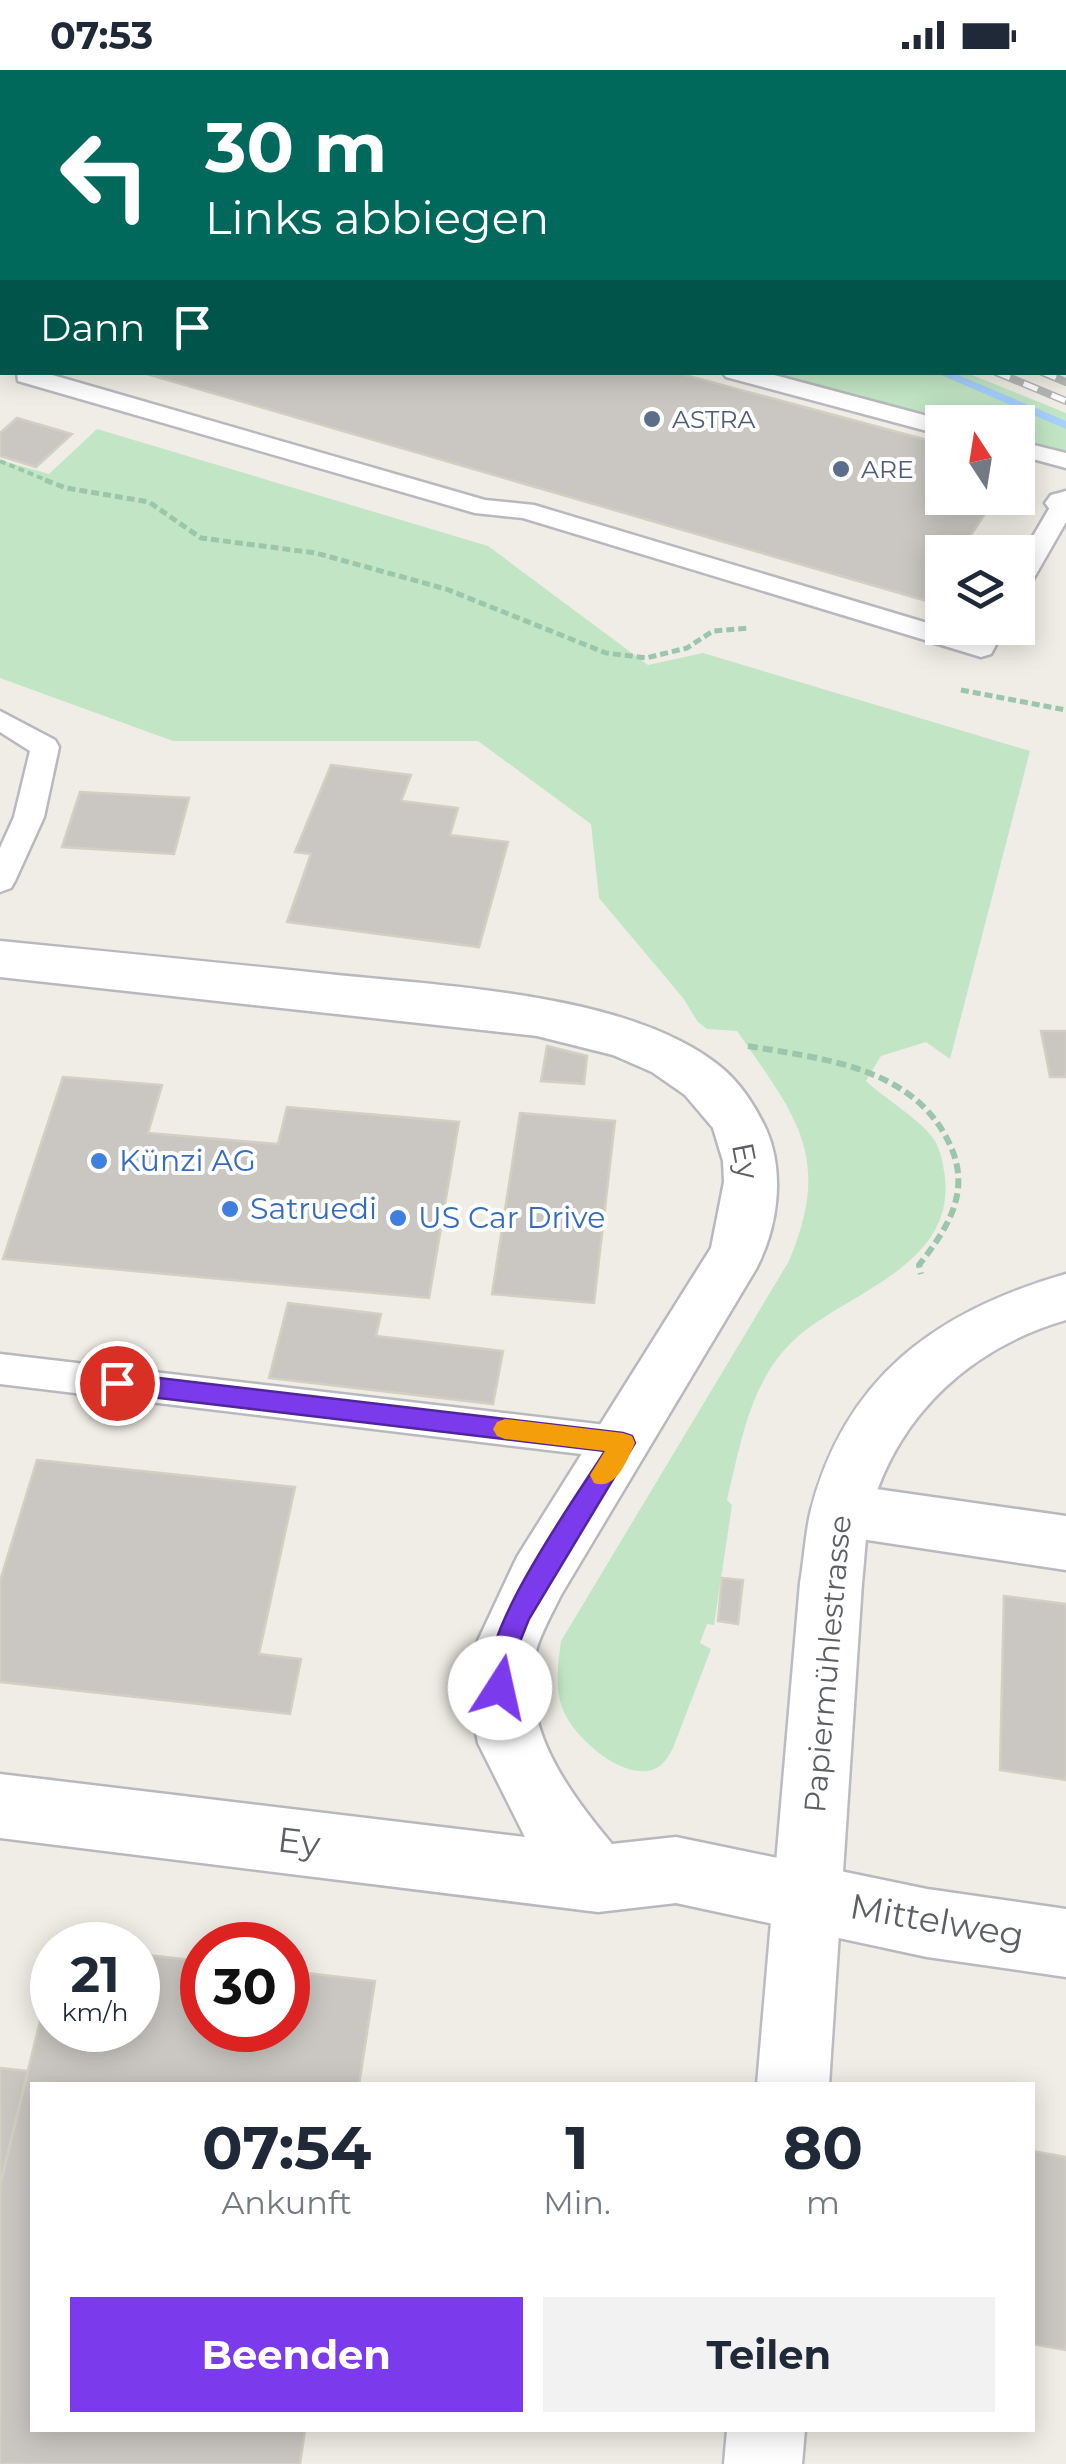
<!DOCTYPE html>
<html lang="de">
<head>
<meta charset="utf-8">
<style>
	:root { --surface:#fff; --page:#f2f2f3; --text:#1f2937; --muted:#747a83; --accent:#7c3aed }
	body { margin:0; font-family:Montserrat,sans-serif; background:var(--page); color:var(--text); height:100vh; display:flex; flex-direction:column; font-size:38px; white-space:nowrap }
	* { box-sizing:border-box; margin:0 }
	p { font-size:32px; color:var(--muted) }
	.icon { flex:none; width:55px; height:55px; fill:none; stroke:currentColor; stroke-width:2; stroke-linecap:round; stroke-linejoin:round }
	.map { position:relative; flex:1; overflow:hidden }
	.panel { position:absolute; left:30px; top:2012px; width:1005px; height:350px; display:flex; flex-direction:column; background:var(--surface); border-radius:0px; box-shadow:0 5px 25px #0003 }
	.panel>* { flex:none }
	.top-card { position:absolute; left:0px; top:0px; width:1068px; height:305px; box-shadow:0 5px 25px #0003; background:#00695c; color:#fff; overflow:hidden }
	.needle { width:65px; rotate:348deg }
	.fabs { position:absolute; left:925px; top:335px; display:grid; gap:20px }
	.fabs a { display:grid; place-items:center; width:110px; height:110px; border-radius:0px; background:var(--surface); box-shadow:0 5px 25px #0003; font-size:50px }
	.speed { position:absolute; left:30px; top:1852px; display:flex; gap:20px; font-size:50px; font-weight:700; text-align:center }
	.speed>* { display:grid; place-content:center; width:130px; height:130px; border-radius:50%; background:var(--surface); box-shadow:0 5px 25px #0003; line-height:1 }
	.speed small { font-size:25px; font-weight:400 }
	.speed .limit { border:15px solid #d22; background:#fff; color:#111 }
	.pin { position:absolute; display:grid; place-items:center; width:85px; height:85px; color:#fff; margin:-42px; border:5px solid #fff; border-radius:50%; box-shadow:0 2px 10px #0007 }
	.me { position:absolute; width:110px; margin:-55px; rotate:10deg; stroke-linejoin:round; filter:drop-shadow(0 0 8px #0008) }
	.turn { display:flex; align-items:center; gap:35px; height:210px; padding:0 40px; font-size:45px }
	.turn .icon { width:130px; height:130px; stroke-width:2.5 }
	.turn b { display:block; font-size:70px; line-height:85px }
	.then { display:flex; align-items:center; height:95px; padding:0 40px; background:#0003; gap:20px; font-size:38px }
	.eta { display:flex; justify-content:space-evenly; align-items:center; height:170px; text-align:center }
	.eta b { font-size:60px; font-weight:700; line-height:70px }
	.primary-button { display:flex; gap:20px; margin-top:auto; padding:20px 40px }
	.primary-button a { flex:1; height:115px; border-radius:0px; background:var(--accent); color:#fff; font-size:40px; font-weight:700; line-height:115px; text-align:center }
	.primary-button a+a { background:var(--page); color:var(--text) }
	.status { display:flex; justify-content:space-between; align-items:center; height:70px; padding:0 50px; background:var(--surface); direction:ltr }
	.status svg { height:28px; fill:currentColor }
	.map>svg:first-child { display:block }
	.green { fill:#c2e6c5 }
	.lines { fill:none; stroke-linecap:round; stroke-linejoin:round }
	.stream { fill:#a6d0fd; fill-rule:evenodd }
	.building { fill:#cac7c2; stroke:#d3d0c3; stroke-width:2.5 }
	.service-casing { stroke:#b7b9be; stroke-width:5 }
	.minor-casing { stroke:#b7b9be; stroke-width:5 }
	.secondary-casing { stroke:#babcc2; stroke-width:5 }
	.path-far2 { stroke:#9bc6ab; stroke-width:4; stroke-dasharray:6 4; stroke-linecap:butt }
	.path-far1 { stroke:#9bc6ab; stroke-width:5; stroke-dasharray:8 4; stroke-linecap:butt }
	.path { stroke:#9bc6ab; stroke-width:6; stroke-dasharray:10 5; stroke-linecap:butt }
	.service { fill:#fff; fill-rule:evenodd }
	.minor { fill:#fff; fill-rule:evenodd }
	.secondary { fill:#fff; fill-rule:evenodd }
	.rail-casing { stroke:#b5b6b6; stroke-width:8 }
	.rail { stroke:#fff; stroke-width:5; stroke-dasharray:15; stroke-linecap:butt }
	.route { fill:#7c3aed; stroke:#51269a; stroke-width:2.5 }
	.slow { fill:#f59e0b }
	.service-dot { fill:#5c6f8a; stroke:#fff; stroke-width:4 }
	.shop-dot { fill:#3f7fe0; stroke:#fff; stroke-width:4 }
	.labels { text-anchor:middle; stroke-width:8; stroke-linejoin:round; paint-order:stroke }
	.far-service-label { font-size:25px; fill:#4e5e75; stroke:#fff; text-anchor:start }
	.shop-label { font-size:30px; fill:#366cbe; stroke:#fff; text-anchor:start }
	.street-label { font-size:30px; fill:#5c5f65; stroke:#fff }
	.near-street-label { font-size:35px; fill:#5c5f65; stroke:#fff }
</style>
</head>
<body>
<div class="status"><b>07:53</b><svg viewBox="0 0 49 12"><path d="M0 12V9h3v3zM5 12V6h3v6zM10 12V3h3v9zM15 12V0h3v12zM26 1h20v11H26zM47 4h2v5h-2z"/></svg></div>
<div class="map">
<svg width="1066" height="2394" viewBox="0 0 1066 2394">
	<rect width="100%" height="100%" fill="#efede5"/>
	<path class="green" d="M768,303H967L1066,343V381L1018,368V352H959Z
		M97,359L488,476L648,595L703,583L1030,681L950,989L926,972L881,986L866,1011C884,1028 923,1051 935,1071C941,1082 943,1094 945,1107C955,1201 838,1223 788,1276C749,1317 740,1377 727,1430L732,1435L714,1555L707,1554L700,1573L711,1579L673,1678C668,1687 663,1697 652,1700C621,1709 575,1668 564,1642C554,1621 558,1593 561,1571L789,1191C833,1086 796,1047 737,961L707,959L698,952L683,928L599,828L591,754L478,671H173L0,608V390L49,404Z"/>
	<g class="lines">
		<path class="stream" d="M169,0H188L189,2H172Z
			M934,302H951L1066,351V359Z"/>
	</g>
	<path class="building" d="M423,0H748L760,2H434Z
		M140,302H674L942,374V428H995L960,482H942V511L930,532Z
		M17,348L72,364L36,397L0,386V363Z
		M331,695L411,705L401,731L458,738L450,765L508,772L479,877L287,852L311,784L295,782Z
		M80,722L189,728L174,784L62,777Z
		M1041,961H1066V1007H1050Z
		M547,976L587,986L584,1014L541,1011Z
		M63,1007L162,1015L148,1063L278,1074L287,1037L459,1052L429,1228L3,1189Z
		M520,1043L615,1051L594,1233L492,1224Z
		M288,1233L381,1244L376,1266L503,1281L493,1334L269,1308Z
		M37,1390L295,1417L259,1584L301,1589L290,1644L0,1612V1511Z
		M722,1508L743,1510L738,1554L718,1551Z
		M1004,1526L1066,1534V1710L1000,1700Z
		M138,1884L202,1891V1960H288V1901L375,1911L359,2015H32V2360H305L300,2394H0V2115L52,1902V1960H138Z
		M0,1998L28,2001L0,2115Z
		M1032,2081L1066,2087V2280L1032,2274Z"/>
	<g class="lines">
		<defs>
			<path id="service" d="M0,104H2V116H0Z
				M0,171L2,172V186L0,185Z
				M1066,243V258H1065V243Z
				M17,302H42L485,430L534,435L974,567L979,558H1005L991,584L981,587L523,448L475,443L18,311Z
				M722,302H763L950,352H942V365L726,307Z
				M1018,371L1066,383V398L1018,385Z
				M1066,422V452L1027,520L1018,522V492L1057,425Z
				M0,641L55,670L59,677L44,747L15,811L11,818L0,822V778L14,747L30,681L0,662Z
				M0,1284L623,1357L636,1362L642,1373L636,1384L623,1389L0,1314Z"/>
			<path id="minor" d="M1066,421V445L1051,441L1045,433L1051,425Z
				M0,871C106,881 212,892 318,903C434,916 630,921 722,998C741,1014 755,1036 766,1059C785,1102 778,1157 756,1199L561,1525C553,1542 541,1562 536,1581C518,1655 568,1721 612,1774L676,1767L927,1819L1066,1839V1907L927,1887L676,1833L598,1842L0,1768V1704L525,1767L478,1673L468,1618L474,1579L517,1487L711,1178L724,1112L723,1091L713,1058L685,1025L652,1002L613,985L537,966L0,907Z
				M841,1414L1066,1446V1500L841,1466L820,1459L811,1440L820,1421Z"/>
			<path id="secondary" d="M847,0H884L886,2H849Z
				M1065,70H1066V91H1065Z
				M1066,1204V1250C973,1277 900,1342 872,1436C865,1461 865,1487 862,1513L829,2015H757L800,1513C804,1490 805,1467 810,1444C844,1307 937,1241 1066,1204Z
				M727,2360H805L802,2394H724Z"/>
		</defs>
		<use href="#service" class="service-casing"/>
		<use href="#minor" class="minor-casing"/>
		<use href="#secondary" class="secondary-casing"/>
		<path class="path-far2" d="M126,0L136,2
			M0,391L51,412"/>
		<path class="path-far1" d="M45,410L66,418L149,432L201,468L316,483L446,519L606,583L646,588L687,578L713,561L749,558
			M961,620L1066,640"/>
		<path class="path" d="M748,976C824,989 916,997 951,1077C971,1123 947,1159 919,1195L921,1204"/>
		<use href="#service" class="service"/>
		<use href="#minor" class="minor"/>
		<use href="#secondary" class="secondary"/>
		<defs>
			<path id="rail" d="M270,0L280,2
				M304,0L313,2
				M996,302L1066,331
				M1042,302L1066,312"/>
		</defs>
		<use href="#rail" class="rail-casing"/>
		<use href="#rail" class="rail"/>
	</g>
	<path class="route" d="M117,1303L623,1363L632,1366L635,1373L529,1549L517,1579L509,1626L500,1630L491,1626C468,1575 576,1428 605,1381L117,1323L108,1320L105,1313L108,1306Z"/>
	<path class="slow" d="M505,1349L623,1363L632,1366L635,1373C627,1390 616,1421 594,1413L590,1405L605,1381L505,1369L497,1366L493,1359L497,1352Z"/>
	<g class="service-dot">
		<circle cx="652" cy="349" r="10"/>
		<circle cx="841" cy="399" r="10"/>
	</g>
	<g class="shop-dot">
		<circle cx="99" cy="1091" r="10"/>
		<circle cx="230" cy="1139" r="10"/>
		<circle cx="398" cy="1148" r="10"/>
	</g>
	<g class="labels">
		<g class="far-service-label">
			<text x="672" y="358">ASTRA</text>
			<text x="861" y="408">ARE</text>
		</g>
		<g class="shop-label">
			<text x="119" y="1101">Künzi AG</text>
			<text x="250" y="1149">Satruedi</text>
			<text x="418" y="1158">US Car Drive</text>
		</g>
		<g class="street-label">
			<text transform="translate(745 1091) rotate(79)" y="10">Ey</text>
			<text transform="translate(828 1594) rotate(-85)" y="10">Papiermühlestrasse</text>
		</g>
		<g class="near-street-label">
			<text transform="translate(299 1772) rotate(7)" y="12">Ey</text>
			<text transform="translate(937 1851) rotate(10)" y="12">Mittelweg</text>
		</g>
	</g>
</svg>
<div class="fabs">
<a><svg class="needle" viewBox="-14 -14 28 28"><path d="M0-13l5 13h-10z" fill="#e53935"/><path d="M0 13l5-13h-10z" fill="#747a83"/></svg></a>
<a><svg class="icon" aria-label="layers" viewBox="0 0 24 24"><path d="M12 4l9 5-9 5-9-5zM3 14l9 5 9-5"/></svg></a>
</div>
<div class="speed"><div>21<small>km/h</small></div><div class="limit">30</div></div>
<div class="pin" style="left:117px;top:1313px;background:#d93025"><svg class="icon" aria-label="arrive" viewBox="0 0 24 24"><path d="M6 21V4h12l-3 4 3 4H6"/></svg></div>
<svg class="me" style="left:500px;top:1618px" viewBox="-20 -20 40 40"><circle r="19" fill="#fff"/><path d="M0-13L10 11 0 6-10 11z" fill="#7c3aed"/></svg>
<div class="top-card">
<div class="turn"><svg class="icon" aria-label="left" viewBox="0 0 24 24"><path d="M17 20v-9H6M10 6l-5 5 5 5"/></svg><div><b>30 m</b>Links abbiegen</div></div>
<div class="then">Dann<svg class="icon" aria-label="arrive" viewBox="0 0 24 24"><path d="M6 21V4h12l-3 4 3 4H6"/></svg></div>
</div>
<section class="panel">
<div class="eta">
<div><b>07:54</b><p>Ankunft</p></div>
<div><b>1</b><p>Min.</p></div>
<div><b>80</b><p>m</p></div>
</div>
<div class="primary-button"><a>Beenden</a><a>Teilen</a></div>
</section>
</div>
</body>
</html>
